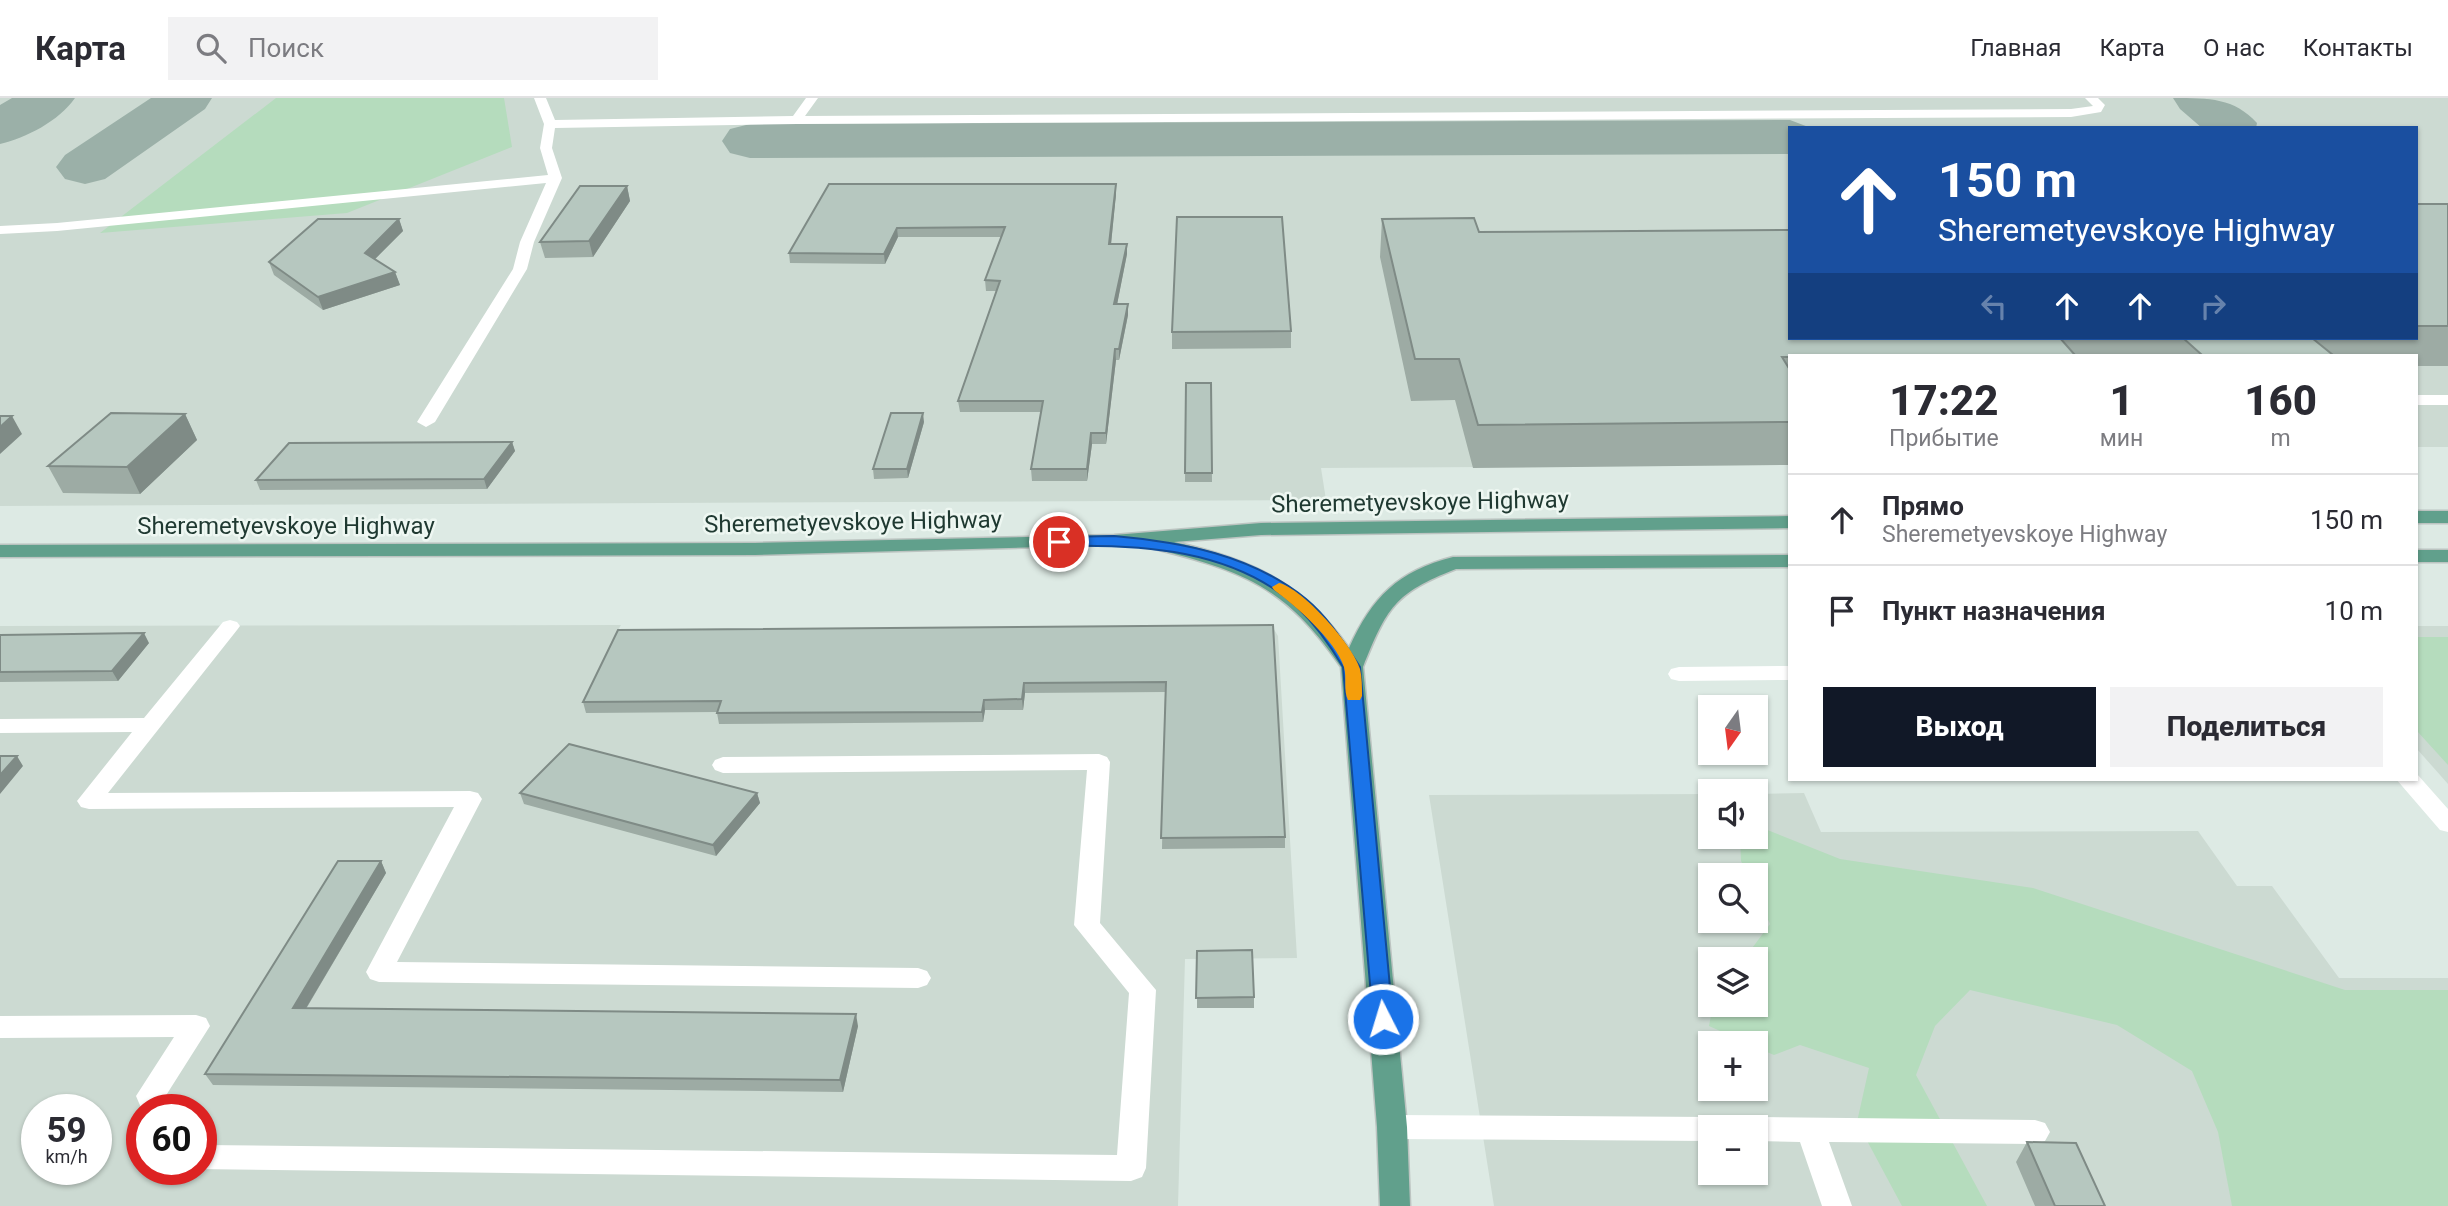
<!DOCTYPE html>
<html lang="ru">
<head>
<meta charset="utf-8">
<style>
	:root { --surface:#fff; --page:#f2f2f3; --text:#2b2b33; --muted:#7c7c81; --line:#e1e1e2; --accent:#111827 }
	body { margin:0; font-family:Roboto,sans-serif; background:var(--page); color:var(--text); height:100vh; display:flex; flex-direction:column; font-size:26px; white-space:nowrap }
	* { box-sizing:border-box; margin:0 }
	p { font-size:23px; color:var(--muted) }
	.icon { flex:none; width:38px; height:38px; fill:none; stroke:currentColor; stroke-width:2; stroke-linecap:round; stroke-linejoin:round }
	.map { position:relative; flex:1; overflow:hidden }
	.panel { position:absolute; left:1788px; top:256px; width:630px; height:427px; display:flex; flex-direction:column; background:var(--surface); border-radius:0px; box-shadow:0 2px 5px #0004 }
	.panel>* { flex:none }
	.guide { position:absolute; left:1788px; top:28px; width:630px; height:214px; border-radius:0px; box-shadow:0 2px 5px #0004; background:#1a4fa0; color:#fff; overflow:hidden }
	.needle { width:46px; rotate:194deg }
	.tools { position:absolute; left:1698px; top:597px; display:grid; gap:14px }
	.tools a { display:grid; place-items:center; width:70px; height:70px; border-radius:0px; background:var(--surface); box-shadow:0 2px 5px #0004; font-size:35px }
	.speed { position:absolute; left:21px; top:996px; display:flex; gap:14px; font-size:35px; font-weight:700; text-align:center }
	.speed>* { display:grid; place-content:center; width:91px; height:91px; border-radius:50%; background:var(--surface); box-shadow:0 2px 5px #0004; line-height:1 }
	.speed small { font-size:18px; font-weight:400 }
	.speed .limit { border:10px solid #d22; background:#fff; color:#111 }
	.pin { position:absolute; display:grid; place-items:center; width:60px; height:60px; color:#fff; margin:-30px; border:4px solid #fff; border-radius:50%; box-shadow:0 2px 7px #0007 }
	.me { position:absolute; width:77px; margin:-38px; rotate:355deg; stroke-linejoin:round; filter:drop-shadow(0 0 5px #0008) }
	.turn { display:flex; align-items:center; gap:24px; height:147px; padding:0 35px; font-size:32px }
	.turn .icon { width:91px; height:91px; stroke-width:2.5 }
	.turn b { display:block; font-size:49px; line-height:60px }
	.lanes { display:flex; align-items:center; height:66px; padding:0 35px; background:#0003; justify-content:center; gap:35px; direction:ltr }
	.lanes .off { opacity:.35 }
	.eta { display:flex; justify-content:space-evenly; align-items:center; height:119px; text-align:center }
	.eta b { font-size:42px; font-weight:800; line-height:49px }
	.button { display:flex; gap:14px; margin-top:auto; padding:14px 35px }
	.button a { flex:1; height:80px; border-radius:0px; background:var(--accent); color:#fff; font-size:28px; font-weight:800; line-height:80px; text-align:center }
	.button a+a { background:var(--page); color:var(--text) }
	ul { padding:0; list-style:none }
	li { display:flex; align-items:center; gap:21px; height:91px; padding:0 35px; border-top:2px solid var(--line) }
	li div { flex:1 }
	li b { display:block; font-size:26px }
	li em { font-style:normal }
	header { display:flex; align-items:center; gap:42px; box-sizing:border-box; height:98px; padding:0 35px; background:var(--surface); border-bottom:2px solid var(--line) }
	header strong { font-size:33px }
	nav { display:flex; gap:38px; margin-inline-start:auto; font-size:24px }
	.search { width:490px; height:63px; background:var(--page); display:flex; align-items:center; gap:18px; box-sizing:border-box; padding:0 24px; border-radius:0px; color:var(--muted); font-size:26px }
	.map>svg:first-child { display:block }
	.built { fill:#ccdad2; fill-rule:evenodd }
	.green { fill:#b5dcbd }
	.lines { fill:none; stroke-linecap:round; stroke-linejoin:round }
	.taxiway { fill:#9bb0a8; fill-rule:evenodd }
	.major-casing { stroke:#bcc4c1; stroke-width:3 }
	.minor { fill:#fff; fill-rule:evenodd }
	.major { fill:#61a08c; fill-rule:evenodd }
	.wall { fill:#9daba4 }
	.shaded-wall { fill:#7f8b86 }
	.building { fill:#b6c7bf; stroke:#7f8b86; stroke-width:2 }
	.route { fill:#1a73e8; stroke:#114b97; stroke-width:2 }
	.slow { fill:#f59e0b }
	.labels { text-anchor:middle; stroke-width:5; stroke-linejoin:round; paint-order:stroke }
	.street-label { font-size:24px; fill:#1f3931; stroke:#eef7f2 }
</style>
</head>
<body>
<header>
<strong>Карта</strong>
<div class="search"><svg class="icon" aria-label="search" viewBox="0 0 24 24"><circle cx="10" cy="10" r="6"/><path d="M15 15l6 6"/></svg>Поиск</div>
<nav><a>Главная</a><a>Карта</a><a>О нас</a><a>Контакты</a></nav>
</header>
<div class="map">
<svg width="2448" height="1108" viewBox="0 0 2448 1108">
	<rect width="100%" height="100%" fill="#ddeae4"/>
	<path class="built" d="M0,0H2448V349H2417V257H1790V367L1321,370L1326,402L0,408ZM1790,30H2417V240H1790Z
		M621,527L618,532L1272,528L1278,538L1297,860L1185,861L1178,1108H0V528ZM37,1012H96V1071H37ZM142,1012H201V1071H142Z
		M2417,528H2448V686L2417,651Z
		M1804,695L1821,734L2198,733L2237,788H2272L2339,880H2448V1108H1494L1429,697L1710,696V738H1755V696ZM1710,777H1755V822H1710ZM1710,861H1755V906H1710ZM1710,945H1755V990H1710ZM1710,1029H1755V1074H1710Z"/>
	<path class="green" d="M276,0H504L512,49L347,115L100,135Z
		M2417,539H2448V667L2417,633Z
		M1755,727L1840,761L2033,790L2345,892H2448V1108H2232L2218,1034L2192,973L2117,927L1970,892L1935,928L1916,977L1987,1108H1902L1857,1024L1869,970L1800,947L1774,957L1755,949V945H1747L1709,928L1713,907L1755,906V861H1744L1770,826L1755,793V777H1748L1741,763L1740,739L1755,738Z"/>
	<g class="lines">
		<path class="taxiway" d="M12,0H75C59,23 26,40 0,46V7Z
			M151,0H212L205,11L105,81L85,86L65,81L56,69L65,57Z
			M2173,0C2210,0 2234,0 2257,25L2256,30H2202L2180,11Z
			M1790,22L1811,30H1790V56L750,60L730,55L722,43L730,31L750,26Z"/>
		<defs>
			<path id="major" d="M2417,413H2448V425H2417Z
				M1790,418V430L1261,437L1174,444C1251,461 1303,485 1349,550C1372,499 1398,473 1453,459L1790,457V469L1456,471C1394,495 1387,510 1363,569L1407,1029L1410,1108H1380L1377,1029L1341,569C1285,488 1244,473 1151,450L1148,446L755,457L0,459V447L755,445L1114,437L1261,425Z
				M2417,452H2448V464H2417Z"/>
		</defs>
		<use href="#major" class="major-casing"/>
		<path class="minor" d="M534,0H546L555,22L793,18L806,0H818L805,18L2071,11L2093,8L2085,0H2098L2105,7L2101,14L2071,19L797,26L555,30L552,50L562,80L534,144L527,171L435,324L426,329L417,324L513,171L520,144L546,85L57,133L0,136V128L57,125L548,77L540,50L544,26Z
			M2417,297H2448V307H2417Z
			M230,522L237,524L240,528L237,532L108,695L470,693L478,695L482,701L397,864L918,870L927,873L931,880L927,887L918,890L379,884L370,881L366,874L454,709L89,711L81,709L77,703L132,634L0,635V621L144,620L223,524Z
			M1790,568V582L1679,583L1671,581L1668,576L1671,571L1679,569Z
			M1099,656L1107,659L1110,664L1100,825L1156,892L1146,1070L1142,1079L1131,1083L196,1071H201V1047L1117,1057L1129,895L1074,827L1087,672L723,675L715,672L712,667L715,662L723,659Z
			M2417,676L2448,711V734L2440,732L2396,681H2417Z
			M196,917L206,920L210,928L165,999L171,1012H142L136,998L174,939L0,940V918Z
			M1392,1017L1710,1019L1720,1022L1724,1029H1710V1043L1392,1041L1382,1038L1377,1029L1382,1020Z
			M1755,1019L2035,1022L2045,1025L2050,1034L2045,1043L2035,1046L1829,1044L1852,1108H1822L1800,1044L1755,1043V1029H1741L1745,1022Z"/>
		<use href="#major" class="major"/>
	</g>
	<path class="wall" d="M829,86H1116V96L1111,146H1127V156L1117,206H1128V217L1119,262H1116L1106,346H1092L1087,383H1032L1031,371L1041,314H960L958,303L996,193H986L985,182L1001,139H898L885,166L790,165L789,155Z
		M627,88L630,103L593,159L545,160L540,144Z
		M2417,106H2448V268H2417V257H1790V367L1473,370L1455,302L1411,303L1380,159L1382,121L1479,134L1790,240H2417Z
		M399,121L403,133L375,161L395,174L400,187L323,212L274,177L269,164Z
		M1291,233V250L1172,251V234Z
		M1186,285H1211L1212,384H1185Z
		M185,316L197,342L140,396L63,395L48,368Z
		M924,324L908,380L874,381L873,371Z
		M512,344L515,353L487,391L260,392L256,382Z
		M1273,527L1285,739V750L1162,751L1165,594L1025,595L1023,612H985L983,624L719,626L717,615V614L586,615L583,604Z
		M0,537L149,545L118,583L0,584Z
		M520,695H757L760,705L716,758L524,706Z
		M381,763L386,775L306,911L858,928L843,994L213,987L205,976Z
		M1197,853L1254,899V910H1197Z
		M2027,1044L2105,1108H2035L2016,1064Z"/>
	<path class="shaded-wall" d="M1116,86V96L1110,156L1109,146Z
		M627,88L630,103L593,159L589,143Z
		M399,121L403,133L369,167L365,155Z
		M897,130L898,139L885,166L884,156Z
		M1127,146V156L1115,217L1114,206Z
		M395,174L400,187L323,212L318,199Z
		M1128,206V217L1119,262V251Z
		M1115,251L1116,262L1106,346V335Z
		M923,315L924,324L908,380L907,371Z
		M185,316L197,342L140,396L127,369Z
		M12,318L22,336L0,356V329Z
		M1091,335L1092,346L1087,383V371Z
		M512,344L515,353L487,391L484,381Z
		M144,535L149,545L118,583L112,573Z
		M1024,585L1025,595L1023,612L1022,601Z
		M984,602L985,612L983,624L982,614Z
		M17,658L23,668L0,696V677Z
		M757,695L760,705L716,758L713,747Z
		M381,763L386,775L299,922L293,910Z
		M856,916L858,928L843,994L840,982Z"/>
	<path class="building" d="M829,86H1116L1109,146H1127L1114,206H1128L1119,251H1115L1106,335H1091L1087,371H1031L1043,303H958L1000,183L985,182L1005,129L897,130L884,156L789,155Z
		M580,88H627L589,143L540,144Z
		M2417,106H2448V228H2417Z
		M1177,119H1282L1291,233L1172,234Z
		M1474,120L1479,134L1790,132V240H2060L2075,257H1790V259H1782L1790,272V324L1478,327L1459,261H1415L1382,121Z
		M318,121H399L365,155L395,174L318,199L269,164Z
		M2183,240H2312L2333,257H2202Z
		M1186,285H1211L1212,375H1185Z
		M111,315L185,316L127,369L48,368Z
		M891,315H923L907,371H873Z
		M0,318H12L0,329Z
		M512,344L484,381L256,382L289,345Z
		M1273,527L1285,739L1161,740L1166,584L1024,585L1022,601L984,602L982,614L717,615L721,603L583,604L618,532Z
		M144,535L112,573L0,574V537Z
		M569,646L757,695L713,747L520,695Z
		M0,658H17L0,677Z
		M338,763H381L293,910L856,916L840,982L205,976Z
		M1252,852L1254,899L1196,900L1197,853Z
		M2027,1044L2076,1045L2105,1108H2055Z"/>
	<path class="route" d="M1114,438C1182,444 1252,457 1306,501C1328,519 1344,545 1360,569L1393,921L1390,926L1383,929L1376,926L1373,921L1343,569C1330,547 1316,527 1297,509C1234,451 1140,446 1059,448L1051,444L1059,439Z"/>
	<path class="slow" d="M1279,485C1302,490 1354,548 1360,571C1362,579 1362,589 1362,598L1360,602H1348C1343,592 1347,580 1344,569C1335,542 1296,508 1274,492L1272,489Z"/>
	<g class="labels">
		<g class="street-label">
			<text transform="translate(1420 404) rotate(-1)" y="8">Sheremetyevskoye Highway</text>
			<text transform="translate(853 424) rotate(-1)" y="8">Sheremetyevskoye Highway</text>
			<text x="286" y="436">Sheremetyevskoye Highway</text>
		</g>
	</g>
</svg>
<div class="tools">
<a><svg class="needle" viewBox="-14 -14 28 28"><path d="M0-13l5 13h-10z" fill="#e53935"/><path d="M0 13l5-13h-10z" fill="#7c7c81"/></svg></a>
<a><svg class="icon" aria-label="sound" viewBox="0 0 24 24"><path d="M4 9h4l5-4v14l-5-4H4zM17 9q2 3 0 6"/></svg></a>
<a><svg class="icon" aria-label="search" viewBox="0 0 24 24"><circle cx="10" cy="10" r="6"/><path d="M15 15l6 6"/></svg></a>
<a><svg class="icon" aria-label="layers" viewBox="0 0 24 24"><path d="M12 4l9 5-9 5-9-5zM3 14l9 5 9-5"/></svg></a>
<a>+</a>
<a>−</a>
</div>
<div class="speed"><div>59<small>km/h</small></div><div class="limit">60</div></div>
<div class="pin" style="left:1059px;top:444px;background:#d93025"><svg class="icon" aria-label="arrive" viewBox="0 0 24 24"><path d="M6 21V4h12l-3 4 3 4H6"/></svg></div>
<svg class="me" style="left:1383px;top:921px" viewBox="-20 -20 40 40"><circle r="17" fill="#1a73e8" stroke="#fff" stroke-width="3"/><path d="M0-11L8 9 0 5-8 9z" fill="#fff"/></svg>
<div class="guide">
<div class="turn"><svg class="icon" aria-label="ahead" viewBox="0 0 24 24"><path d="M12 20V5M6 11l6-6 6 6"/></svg><div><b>150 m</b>Sheremetyevskoye Highway</div></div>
<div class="lanes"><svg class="icon off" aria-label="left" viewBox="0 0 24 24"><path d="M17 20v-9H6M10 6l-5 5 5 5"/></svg><svg class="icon" aria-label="ahead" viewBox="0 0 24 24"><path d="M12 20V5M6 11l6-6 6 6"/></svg><svg class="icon" aria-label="ahead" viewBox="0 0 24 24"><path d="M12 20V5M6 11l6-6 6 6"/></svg><svg class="icon off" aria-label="right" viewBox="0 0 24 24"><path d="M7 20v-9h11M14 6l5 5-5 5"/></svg></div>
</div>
<section class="panel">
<div class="eta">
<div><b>17:22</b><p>Прибытие</p></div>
<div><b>1</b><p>мин</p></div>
<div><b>160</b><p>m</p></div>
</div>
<ul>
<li><svg class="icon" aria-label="ahead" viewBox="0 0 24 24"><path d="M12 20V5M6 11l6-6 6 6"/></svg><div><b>Прямо</b><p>Sheremetyevskoye Highway</p></div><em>150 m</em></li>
<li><svg class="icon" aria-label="arrive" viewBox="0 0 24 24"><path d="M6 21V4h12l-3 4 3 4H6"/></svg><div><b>Пункт назначения</b></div><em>10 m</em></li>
</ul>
<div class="button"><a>Выход</a><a>Поделиться</a></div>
</section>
</div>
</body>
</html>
